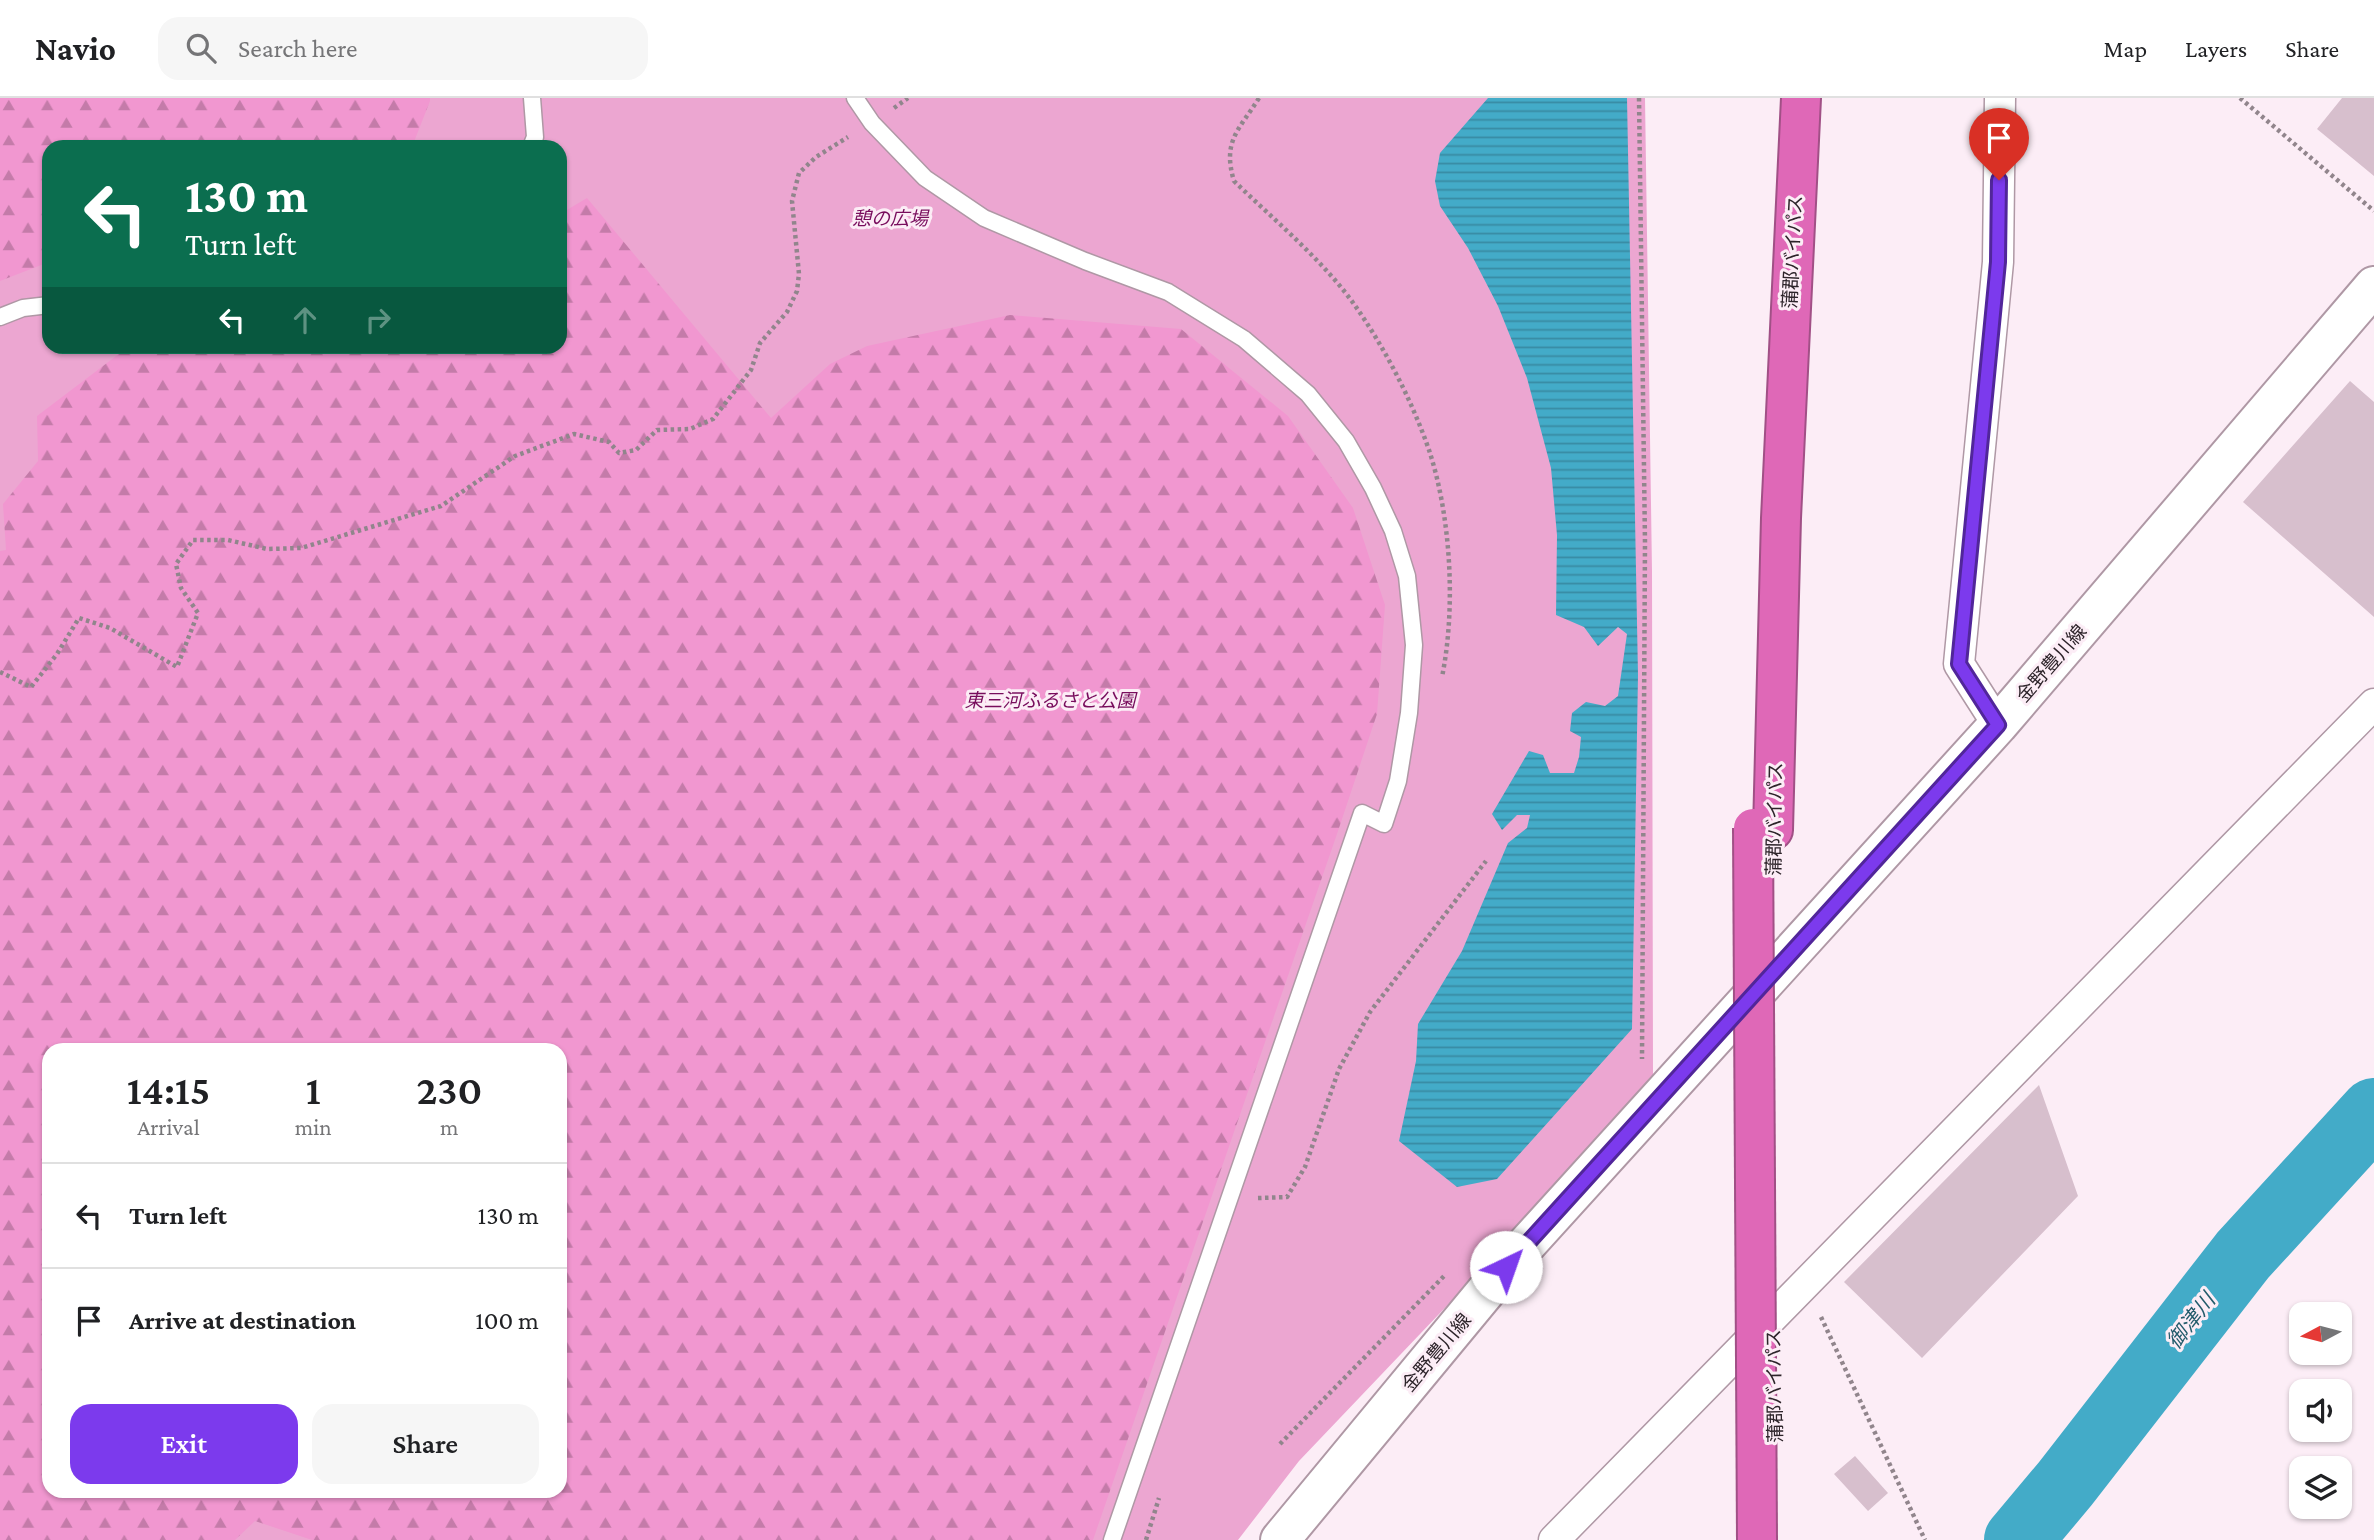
<!DOCTYPE html>
<html lang="en">
<head>
<meta charset="utf-8">
<style>
	:root { --surface:#fff; --page:#f6f6f6; --text:#202124; --muted:#757577; --line:#e0e0e0; --accent:#7c3aed }
	body { margin:0; font-family:"Crimson Pro","Noto Sans JP",serif; background:var(--page); color:var(--text); height:100vh; display:flex; flex-direction:column; font-size:26px; white-space:nowrap }
	* { box-sizing:border-box; margin:0 }
	p { font-size:23px; color:var(--muted) }
	.icon { flex:none; width:38px; height:38px; fill:none; stroke:currentColor; stroke-width:2; stroke-linecap:round; stroke-linejoin:round }
	.map { position:relative; flex:1; overflow:hidden }
	.sheet { position:absolute; left:42px; top:945px; width:525px; height:455px; display:flex; flex-direction:column; background:var(--surface); border-radius:21px; box-shadow:0 2px 5px #0004 }
	.sheet>* { flex:none }
	.banner { position:absolute; left:42px; top:42px; width:525px; height:214px; border-radius:21px; box-shadow:0 2px 5px #0004; background:#0b6e4f; color:#fff; overflow:hidden }
	.needle { width:46px; rotate:263deg }
	.buttons { position:absolute; left:2289px; top:1204px; display:grid; gap:14px }
	.buttons a { display:grid; place-items:center; width:63px; height:63px; border-radius:14px; background:var(--surface); box-shadow:0 2px 5px #0004; font-size:35px }
	.pin { position:absolute; display:grid; place-items:center; width:60px; height:60px; color:#fff; margin:-72px -30px; border-radius:50% 50% 50% 0; rotate:-45deg; box-shadow:0 0 7px #0007 }
	.pin .icon { rotate:45deg }
	.me { position:absolute; width:77px; margin:-38px; rotate:42deg; stroke-linejoin:round; filter:drop-shadow(0 0 5px #0008) }
	.turn { display:flex; align-items:center; gap:24px; height:147px; padding:0 28px; font-size:32px }
	.turn .icon { width:91px; height:91px; stroke-width:2.5 }
	.turn b { display:block; font-size:49px; line-height:60px }
	.lanes { display:flex; align-items:center; height:66px; padding:0 28px; background:#0003; justify-content:center; gap:35px; direction:ltr }
	.lanes .off { opacity:.35 }
	.eta { display:flex; justify-content:space-evenly; align-items:center; height:119px; text-align:center }
	.eta b { font-size:42px; font-weight:600; line-height:49px }
	.button { display:flex; gap:14px; margin-top:auto; padding:14px 28px }
	.button a { flex:1; height:80px; border-radius:21px; background:var(--accent); color:#fff; font-size:28px; font-weight:600; line-height:80px; text-align:center }
	.button a+a { background:var(--page); color:var(--text) }
	ul { padding:0; list-style:none }
	li { display:flex; align-items:center; gap:21px; height:105px; padding:0 28px; border-top:2px solid var(--line) }
	li div { flex:1 }
	li b { display:block; font-size:26px }
	li em { font-style:normal }
	header { display:flex; align-items:center; gap:42px; box-sizing:border-box; height:98px; padding:0 35px; background:var(--surface); border-bottom:2px solid var(--line) }
	header strong { font-size:33px }
	nav { display:flex; gap:38px; margin-inline-start:auto; font-size:24px }
	.search { width:490px; height:63px; background:var(--page); display:flex; align-items:center; gap:18px; box-sizing:border-box; padding:0 24px; border-radius:21px; color:var(--muted); font-size:26px }
	.map>svg:first-child { display:block }
	.green { fill:#eca6d1; fill-rule:evenodd }
	.forest { fill:url(#forest-firs); fill-rule:evenodd }
	.water { fill:url(#water-rules) }
	.lines { fill:none; stroke-linecap:round; stroke-linejoin:round }
	.river { stroke:#43abc8; stroke-width:68 }
	.building { fill:#d7bfcd }
	.lane-casing { stroke:#af98a5; stroke-width:19 }
	.street-casing { stroke:#af98a5; stroke-width:33 }
	.secondary-casing { stroke:#af98a5; stroke-width:42 }
	.highway-casing { stroke:#a15086; stroke-width:42 }
	.path { stroke:#91858c; stroke-width:4.5; stroke-dasharray:3.5 3.5; stroke-linecap:butt }
	.lane { stroke:#fff; stroke-width:16 }
	.street { stroke:#fff; stroke-width:30 }
	.secondary { stroke:#fff; stroke-width:38 }
	.highway { stroke:#df68b7; stroke-width:38 }
	.highway-bridge-casing { stroke:#a15086; stroke-width:42; stroke-linecap:butt }
	.highway-bridge { stroke:#df68b7; stroke-width:38 }
	.route-casing { stroke:#51269a; stroke-width:18 }
	.route { stroke:#7c3aed; stroke-width:12 }
	.labels { text-anchor:middle; stroke-width:6; stroke-linejoin:round; paint-order:stroke }
	.park-label { font-size:19px; font-style:italic; fill:#780d5d; stroke:#fcedf6 }
	.street-label { font-size:19px; fill:#2d242a; stroke:#fcedf6 }
	.water-label { font-size:21px; font-style:italic; fill:#245c6c; stroke:#fcedf6 }
</style>
</head>
<body>
<header>
<strong>Navio</strong>
<div class="search"><svg class="icon" aria-label="search" viewBox="0 0 24 24"><circle cx="10" cy="10" r="6"/><path d="M15 15l6 6"/></svg>Search here</div>
<nav><a>Map</a><a>Layers</a><a>Share</a></nav>
</header>
<div class="map">
<svg width="2374" height="1442" viewBox="0 0 2374 1442">
	<defs>
		<pattern id="forest-firs" width="22" height="20" patternUnits="userSpaceOnUse" patternTransform="scale(1.75)"><rect width="22" height="20" fill="#f197d0"/><path d="M5 1l3.5 6h-7zM16 11l3.5 6h-7z" fill="#c47ba9"/></pattern>
		<pattern id="water-rules" width="6" height="5" patternUnits="userSpaceOnUse" patternTransform="scale(1.75)"><rect width="6" height="5" fill="#43abc8"/><path d="M0 2.5h6" fill="none" stroke="#388ba3"/></pattern>
	</defs>
	<rect width="100%" height="100%" fill="#fcedf6"/>
	<path class="green" d="M0,0H1645L1652,473L1653,977L1461,1193L1299,1363L1238,1442H0ZM49,49H560V248H49ZM49,952H560V1393H49Z"/>
	<path class="forest" d="M0,0H430V3L412,49H49V164L0,183Z
		M587,100L771,320L830,266L867,248L1010,217L1181,231L1288,318L1353,410L1385,507L1377,616L1337,736L1093,1442H312L255,1423L235,1442H0V453L6,452L3,406L38,363L37,318L128,249L560,248V116ZM49,952H560V1393H49Z"/>
	<path class="water" d="M1488,0H1627L1638,577L1632,931L1497,1081L1457,1089L1399,1043L1416,963L1418,926L1462,853L1508,745L1527,730L1530,717H1517L1502,732L1492,716L1529,653L1543,657L1550,675H1574L1579,659L1581,639L1570,633L1572,615L1586,604L1605,608L1618,598L1627,536L1618,529L1598,548L1584,529L1556,517L1557,437L1551,370L1527,280L1498,208L1468,150L1440,108L1435,83L1440,55Z"/>
	<g class="lines">
		<path class="river" d="M2018,1442L2065,1386L2243,1157L2374,1014"/>
	</g>
	<path class="building" d="M2342,0H2374V78L2317,31Z
		M2350,283L2374,304V519L2243,404Z
		M2039,987L2078,1098L1922,1260L1844,1184Z
		M1855,1358L1888,1395L1868,1413L1834,1376Z"/>
	<g class="lines">
		<defs>
			<path id="lane" d="M855,0L872,25L925,80L984,120L1085,163L1168,194L1244,241L1308,296L1346,343L1373,390L1393,433L1407,478L1414,547L1409,615L1398,683L1384,726L1362,715L1112,1442
				M531,49L535,39L532,0
				M0,219L23,210L49,207"/>
			<path id="street" d="M1998,627L1959,566L1998,164L2000,0
				M1554,1442L2374,606"/>
			<path id="secondary" d="M1280,1442L1506,1169L1998,627L2374,188"/>
			<path id="highway" d="M1773,732L1781,420L1801,0"/>
		</defs>
		<use href="#lane" class="lane-casing"/>
		<use href="#street" class="street-casing"/>
		<use href="#secondary" class="secondary-casing"/>
		<use href="#highway" class="highway-casing"/>
		<path class="path" d="M1259,0C1239,32 1222,43 1234,83C1274,122 1325,164 1356,209C1386,252 1412,303 1429,352C1451,419 1456,510 1442,579
			M1639,0L1645,445L1642,961
			M2240,0L2374,113
			M894,10L908,0
			M0,574L31,589L57,556L79,520L110,530L177,569L198,515L181,490L176,466L193,442H228L267,451L301,450L441,408L515,358L574,336L609,344L619,355L636,352L657,332L690,331L713,321L751,272L760,245L787,214L797,193L799,176L792,103L799,75L816,59L848,39
			M1258,1100L1287,1099L1305,1069L1339,971L1370,914L1486,763
			M1821,1219L1925,1442
			M1280,1346L1446,1176
			M1146,1442L1159,1400"/>
		<use href="#lane" class="lane"/>
		<use href="#street" class="street"/>
		<use href="#secondary" class="secondary"/>
		<use href="#highway" class="highway"/>
		<defs>
			<path id="highway-bridge" d="M1753,730L1757,1442"/>
		</defs>
		<use href="#highway-bridge" class="highway-bridge-casing"/>
		<use href="#highway-bridge" class="highway-bridge"/>
	</g>
	<g class="lines">
		<defs>
			<path id="route" d="M1506,1169L1998,627L1959,566L1998,164L1999,82"/>
		</defs>
		<use href="#route" class="route-casing"/>
		<use href="#route" class="route"/>
	</g>
	<g class="labels">
		<g class="park-label">
			<text x="890" y="127">憩の広場</text>
			<text x="1050" y="609">東三河ふるさと公園</text>
		</g>
		<g class="street-label">
			<text transform="translate(1792 154) rotate(-87)" y="7">蒲郡バイパス</text>
			<text transform="translate(2051 565) rotate(-49)" y="7">金野豊川線</text>
			<text transform="translate(1774 721) rotate(-89)" y="7">蒲郡バイパス</text>
			<text transform="translate(1436 1254) rotate(-50)" y="7">金野豊川線</text>
			<text transform="translate(1774 1288) rotate(-91)" y="7">蒲郡バイパス</text>
		</g>
		<g class="water-label">
			<text transform="translate(2191 1223) rotate(-52)" y="7">御津川</text>
		</g>
	</g>
</svg>
<div class="buttons">
<a><svg class="needle" viewBox="-14 -14 28 28"><path d="M0-13l5 13h-10z" fill="#e53935"/><path d="M0 13l5-13h-10z" fill="#757577"/></svg></a>
<a><svg class="icon" aria-label="sound" viewBox="0 0 24 24"><path d="M4 9h4l5-4v14l-5-4H4zM17 9q2 3 0 6"/></svg></a>
<a><svg class="icon" aria-label="layers" viewBox="0 0 24 24"><path d="M12 4l9 5-9 5-9-5zM3 14l9 5 9-5"/></svg></a>
</div>
<div class="pin" style="left:1999px;top:82px;background:#d93025"><svg class="icon" aria-label="arrive" viewBox="0 0 24 24"><path d="M6 21V4h12l-3 4 3 4H6"/></svg></div>
<svg class="me" style="left:1506px;top:1169px" viewBox="-20 -20 40 40"><circle r="19" fill="#fff"/><path d="M0-13L10 11 0 6-10 11z" fill="#7c3aed"/></svg>
<div class="banner">
<div class="turn"><svg class="icon" aria-label="left" viewBox="0 0 24 24"><path d="M17 20v-9H6M10 6l-5 5 5 5"/></svg><div><b>130 m</b>Turn left</div></div>
<div class="lanes"><svg class="icon" aria-label="left" viewBox="0 0 24 24"><path d="M17 20v-9H6M10 6l-5 5 5 5"/></svg><svg class="icon off" aria-label="ahead" viewBox="0 0 24 24"><path d="M12 20V5M6 11l6-6 6 6"/></svg><svg class="icon off" aria-label="right" viewBox="0 0 24 24"><path d="M7 20v-9h11M14 6l5 5-5 5"/></svg></div>
</div>
<section class="sheet">
<div class="eta">
<div><b>14:15</b><p>Arrival</p></div>
<div><b>1</b><p>min</p></div>
<div><b>230</b><p>m</p></div>
</div>
<ul>
<li><svg class="icon" aria-label="left" viewBox="0 0 24 24"><path d="M17 20v-9H6M10 6l-5 5 5 5"/></svg><div><b>Turn left</b></div><em>130 m</em></li>
<li><svg class="icon" aria-label="arrive" viewBox="0 0 24 24"><path d="M6 21V4h12l-3 4 3 4H6"/></svg><div><b>Arrive at destination</b></div><em>100 m</em></li>
</ul>
<div class="button"><a>Exit</a><a>Share</a></div>
</section>
</div>
</body>
</html>
